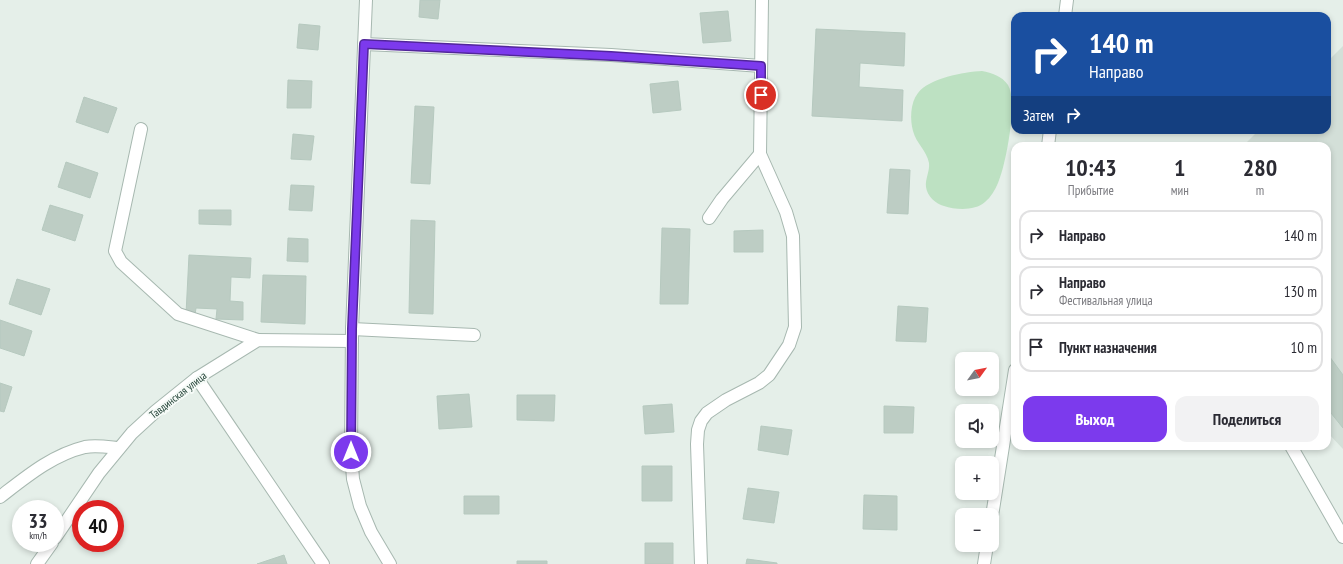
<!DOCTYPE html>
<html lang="ru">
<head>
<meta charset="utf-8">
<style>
	:root { --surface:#fff; --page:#f2f2f3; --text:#2b2b33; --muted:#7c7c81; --line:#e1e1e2; --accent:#7c3aed }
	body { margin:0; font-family:"PT Sans Narrow",sans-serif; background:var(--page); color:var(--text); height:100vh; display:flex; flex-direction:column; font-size:15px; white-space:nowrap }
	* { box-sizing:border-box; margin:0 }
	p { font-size:13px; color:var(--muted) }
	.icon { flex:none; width:22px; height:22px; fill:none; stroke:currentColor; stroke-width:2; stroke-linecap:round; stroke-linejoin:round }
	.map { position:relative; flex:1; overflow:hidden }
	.sheet { position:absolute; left:1011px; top:142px; width:320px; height:308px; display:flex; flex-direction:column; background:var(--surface); border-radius:12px; box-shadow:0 2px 6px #0003 }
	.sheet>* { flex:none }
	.guide { position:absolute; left:1011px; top:12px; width:320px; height:122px; border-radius:12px; box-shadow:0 2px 6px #0003; background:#1a4fa0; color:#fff; overflow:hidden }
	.needle { width:26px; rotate:57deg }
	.tools { position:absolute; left:955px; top:352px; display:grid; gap:8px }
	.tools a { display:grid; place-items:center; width:44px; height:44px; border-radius:8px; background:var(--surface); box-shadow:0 2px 6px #0003; font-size:20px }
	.speed { position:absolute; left:12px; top:500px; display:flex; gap:8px; font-size:20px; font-weight:700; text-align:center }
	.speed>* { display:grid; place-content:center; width:52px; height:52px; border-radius:50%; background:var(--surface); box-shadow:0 2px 6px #0003; line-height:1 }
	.speed small { font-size:10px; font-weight:400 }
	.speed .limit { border:6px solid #d22; background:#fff; color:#111 }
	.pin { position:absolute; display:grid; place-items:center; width:34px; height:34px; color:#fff; margin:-17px; border:2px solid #fff; border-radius:50%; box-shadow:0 1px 4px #0007 }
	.me { position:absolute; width:44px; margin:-22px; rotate:0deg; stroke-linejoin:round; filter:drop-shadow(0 0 3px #0008) }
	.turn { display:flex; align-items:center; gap:14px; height:84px; padding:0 12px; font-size:18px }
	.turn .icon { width:52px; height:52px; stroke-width:2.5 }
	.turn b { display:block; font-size:28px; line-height:34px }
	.then { display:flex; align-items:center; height:38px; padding:0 12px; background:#0003; gap:8px; font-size:15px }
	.eta { display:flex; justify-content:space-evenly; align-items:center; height:68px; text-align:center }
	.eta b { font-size:24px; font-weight:700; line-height:28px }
	.primary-button { display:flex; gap:8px; margin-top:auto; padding:8px 12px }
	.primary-button a { flex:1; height:46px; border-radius:12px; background:var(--accent); color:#fff; font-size:16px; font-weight:700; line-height:46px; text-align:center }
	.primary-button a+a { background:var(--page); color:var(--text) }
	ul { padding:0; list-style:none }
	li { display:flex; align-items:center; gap:12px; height:50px; margin:0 8px 6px; padding:0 4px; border:2px solid var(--line); border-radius:12px }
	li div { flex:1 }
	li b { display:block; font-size:15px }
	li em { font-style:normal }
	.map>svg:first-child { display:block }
	.built { fill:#d3dfd8 }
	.green { fill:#bde1c2 }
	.building { fill:#bdcdc4; stroke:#b6c9bf }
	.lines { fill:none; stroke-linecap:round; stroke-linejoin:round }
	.service-casing { stroke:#a7b8b0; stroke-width:14 }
	.minor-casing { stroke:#a7b8b0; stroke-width:14 }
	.tertiary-casing { stroke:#a7b8b0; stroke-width:14 }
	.service { stroke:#fff; stroke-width:12 }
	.minor { stroke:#fff; stroke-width:12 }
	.tertiary { stroke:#fff; stroke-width:12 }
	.route-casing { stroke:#51269a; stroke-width:10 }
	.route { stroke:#7c3aed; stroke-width:7 }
	.labels { text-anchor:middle; stroke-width:4; stroke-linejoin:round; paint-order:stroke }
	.street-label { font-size:11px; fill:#224236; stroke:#f6fbf8 }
</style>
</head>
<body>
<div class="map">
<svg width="1343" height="564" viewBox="0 0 1343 564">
	<rect width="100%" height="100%" fill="#e5efe9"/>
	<path class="built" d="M1343,46V449L1327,432V146H1243L1259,130H1327V62Z"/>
	<path class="green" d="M982,71C992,73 1002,76 1008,85C1018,101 1006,165 998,183C995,190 991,197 985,202C975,211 956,210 944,206C936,204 927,196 926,187C925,179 930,171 929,163C927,151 916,143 913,131C910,120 910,103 918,93C929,78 964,72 982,71Z"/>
	<path class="building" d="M420,0H440L438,19L419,17Z
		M728,11L731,41L703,43L700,13Z
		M299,24L320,26L318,50L297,48Z
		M816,29L905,33L904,66L860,63L859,87L903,90L902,121L812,116Z
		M288,80L312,81L311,108H287Z
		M678,81L681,110L653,113L650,84Z
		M84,97L117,108L108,133L76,122Z
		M415,106L434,107L430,184L411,183Z
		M293,134L314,136L311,160L291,159Z
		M66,162L98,173L90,198L58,187Z
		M890,169L910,170L908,214L887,213Z
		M291,185L314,186L312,211L289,210Z
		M50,205L83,215L75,241L42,230Z
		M199,210H231V225L199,224Z
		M411,220L435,221L433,314L409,313Z
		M662,228L690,229L688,304H660Z
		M763,230V252H734V231Z
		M288,238L308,239V262L287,261Z
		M189,255L251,258L250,278L231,277L230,301L243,302V320L216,319L217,309L196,308L195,315L186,314Z
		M263,275L306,276L305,324L261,322Z
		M17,279L50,289L41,315L9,304Z
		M898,306L928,308L926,342L896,341Z
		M0,320L32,331L24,356L0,348Z
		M1327,353L1343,375V428L1327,408Z
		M0,383L12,387L4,412L0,411Z
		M469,394L472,427L439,429L437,396Z
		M517,395H555L554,421L517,420Z
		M672,404L674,432L645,434L643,406Z
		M884,406L914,407L913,433H884Z
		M761,426L792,430L788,455L758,450Z
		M642,466H672V501H642Z
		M748,488L779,492L774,523L743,519Z
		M864,495L897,496V530L863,529Z
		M464,496H499V514H464Z
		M645,543H673V564H645Z
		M284,555L287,564H257Z
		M747,559L777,563V564H746Z
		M517,561H547V564H517Z"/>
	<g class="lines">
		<defs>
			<path id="service" d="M364,44L611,55L761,66
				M141,129L115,251L121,262L178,314L258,340
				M709,218L722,199L760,154
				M352,329L474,335
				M197,378L323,564
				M0,497C26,477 52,455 85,447C96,445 108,447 119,448"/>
			<path id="minor" d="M1291,446L1343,537
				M55,538L99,473L132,433L156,411L197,378L258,340L352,341
				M37,564L52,543
				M701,564L697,444L698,430L701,421L707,413L726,400L759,383L769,375L789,345L795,327L793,236L786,212L760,154L762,0"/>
			<path id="tertiary" d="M366,0L352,329L351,452L353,479L360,506L371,532L390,564
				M1065,16L1067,0
				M1048,146L1050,130
				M992,516L1015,370
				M984,564L987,545"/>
		</defs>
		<use href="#service" class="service-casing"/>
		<use href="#minor" class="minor-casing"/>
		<use href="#tertiary" class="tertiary-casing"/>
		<use href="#service" class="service"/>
		<use href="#minor" class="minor"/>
		<use href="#tertiary" class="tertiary"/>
	</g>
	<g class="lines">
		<defs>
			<path id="route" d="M351,452L352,329L364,44L611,56L761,66V95"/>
		</defs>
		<use href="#route" class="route-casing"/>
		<use href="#route" class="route"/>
	</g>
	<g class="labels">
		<g class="street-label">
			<text transform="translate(178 395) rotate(-38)" y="4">Тавдинская улица</text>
		</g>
	</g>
</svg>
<div class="tools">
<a><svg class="needle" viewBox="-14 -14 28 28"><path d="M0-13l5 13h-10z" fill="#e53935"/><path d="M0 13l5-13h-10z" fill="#7c7c81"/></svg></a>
<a><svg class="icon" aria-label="sound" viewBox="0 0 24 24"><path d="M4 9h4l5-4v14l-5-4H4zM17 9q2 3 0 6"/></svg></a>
<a>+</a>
<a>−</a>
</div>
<div class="speed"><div>33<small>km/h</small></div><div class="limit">40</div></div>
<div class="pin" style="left:761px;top:95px;background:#d93025"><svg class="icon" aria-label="arrive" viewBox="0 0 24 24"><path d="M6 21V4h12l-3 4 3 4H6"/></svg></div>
<svg class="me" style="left:351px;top:452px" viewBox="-20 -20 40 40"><circle r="17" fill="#7c3aed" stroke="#fff" stroke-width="3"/><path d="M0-11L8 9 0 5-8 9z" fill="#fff"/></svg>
<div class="guide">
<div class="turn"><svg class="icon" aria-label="right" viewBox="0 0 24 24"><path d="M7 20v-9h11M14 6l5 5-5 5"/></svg><div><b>140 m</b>Направо</div></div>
<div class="then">Затем<svg class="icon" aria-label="right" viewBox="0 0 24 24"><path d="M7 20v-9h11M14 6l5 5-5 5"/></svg></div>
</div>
<section class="sheet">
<div class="eta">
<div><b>10:43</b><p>Прибытие</p></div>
<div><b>1</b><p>мин</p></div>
<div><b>280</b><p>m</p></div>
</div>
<ul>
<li><svg class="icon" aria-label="right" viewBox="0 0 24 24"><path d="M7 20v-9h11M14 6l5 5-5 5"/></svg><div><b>Направо</b></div><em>140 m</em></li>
<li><svg class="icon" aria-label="right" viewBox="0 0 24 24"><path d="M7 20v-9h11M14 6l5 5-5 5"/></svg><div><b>Направо</b><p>Фестивальная улица</p></div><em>130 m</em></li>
<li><svg class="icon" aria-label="arrive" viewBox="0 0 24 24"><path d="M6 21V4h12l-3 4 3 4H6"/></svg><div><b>Пункт назначения</b></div><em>10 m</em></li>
</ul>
<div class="primary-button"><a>Выход</a><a>Поделиться</a></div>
</section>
</div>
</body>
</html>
